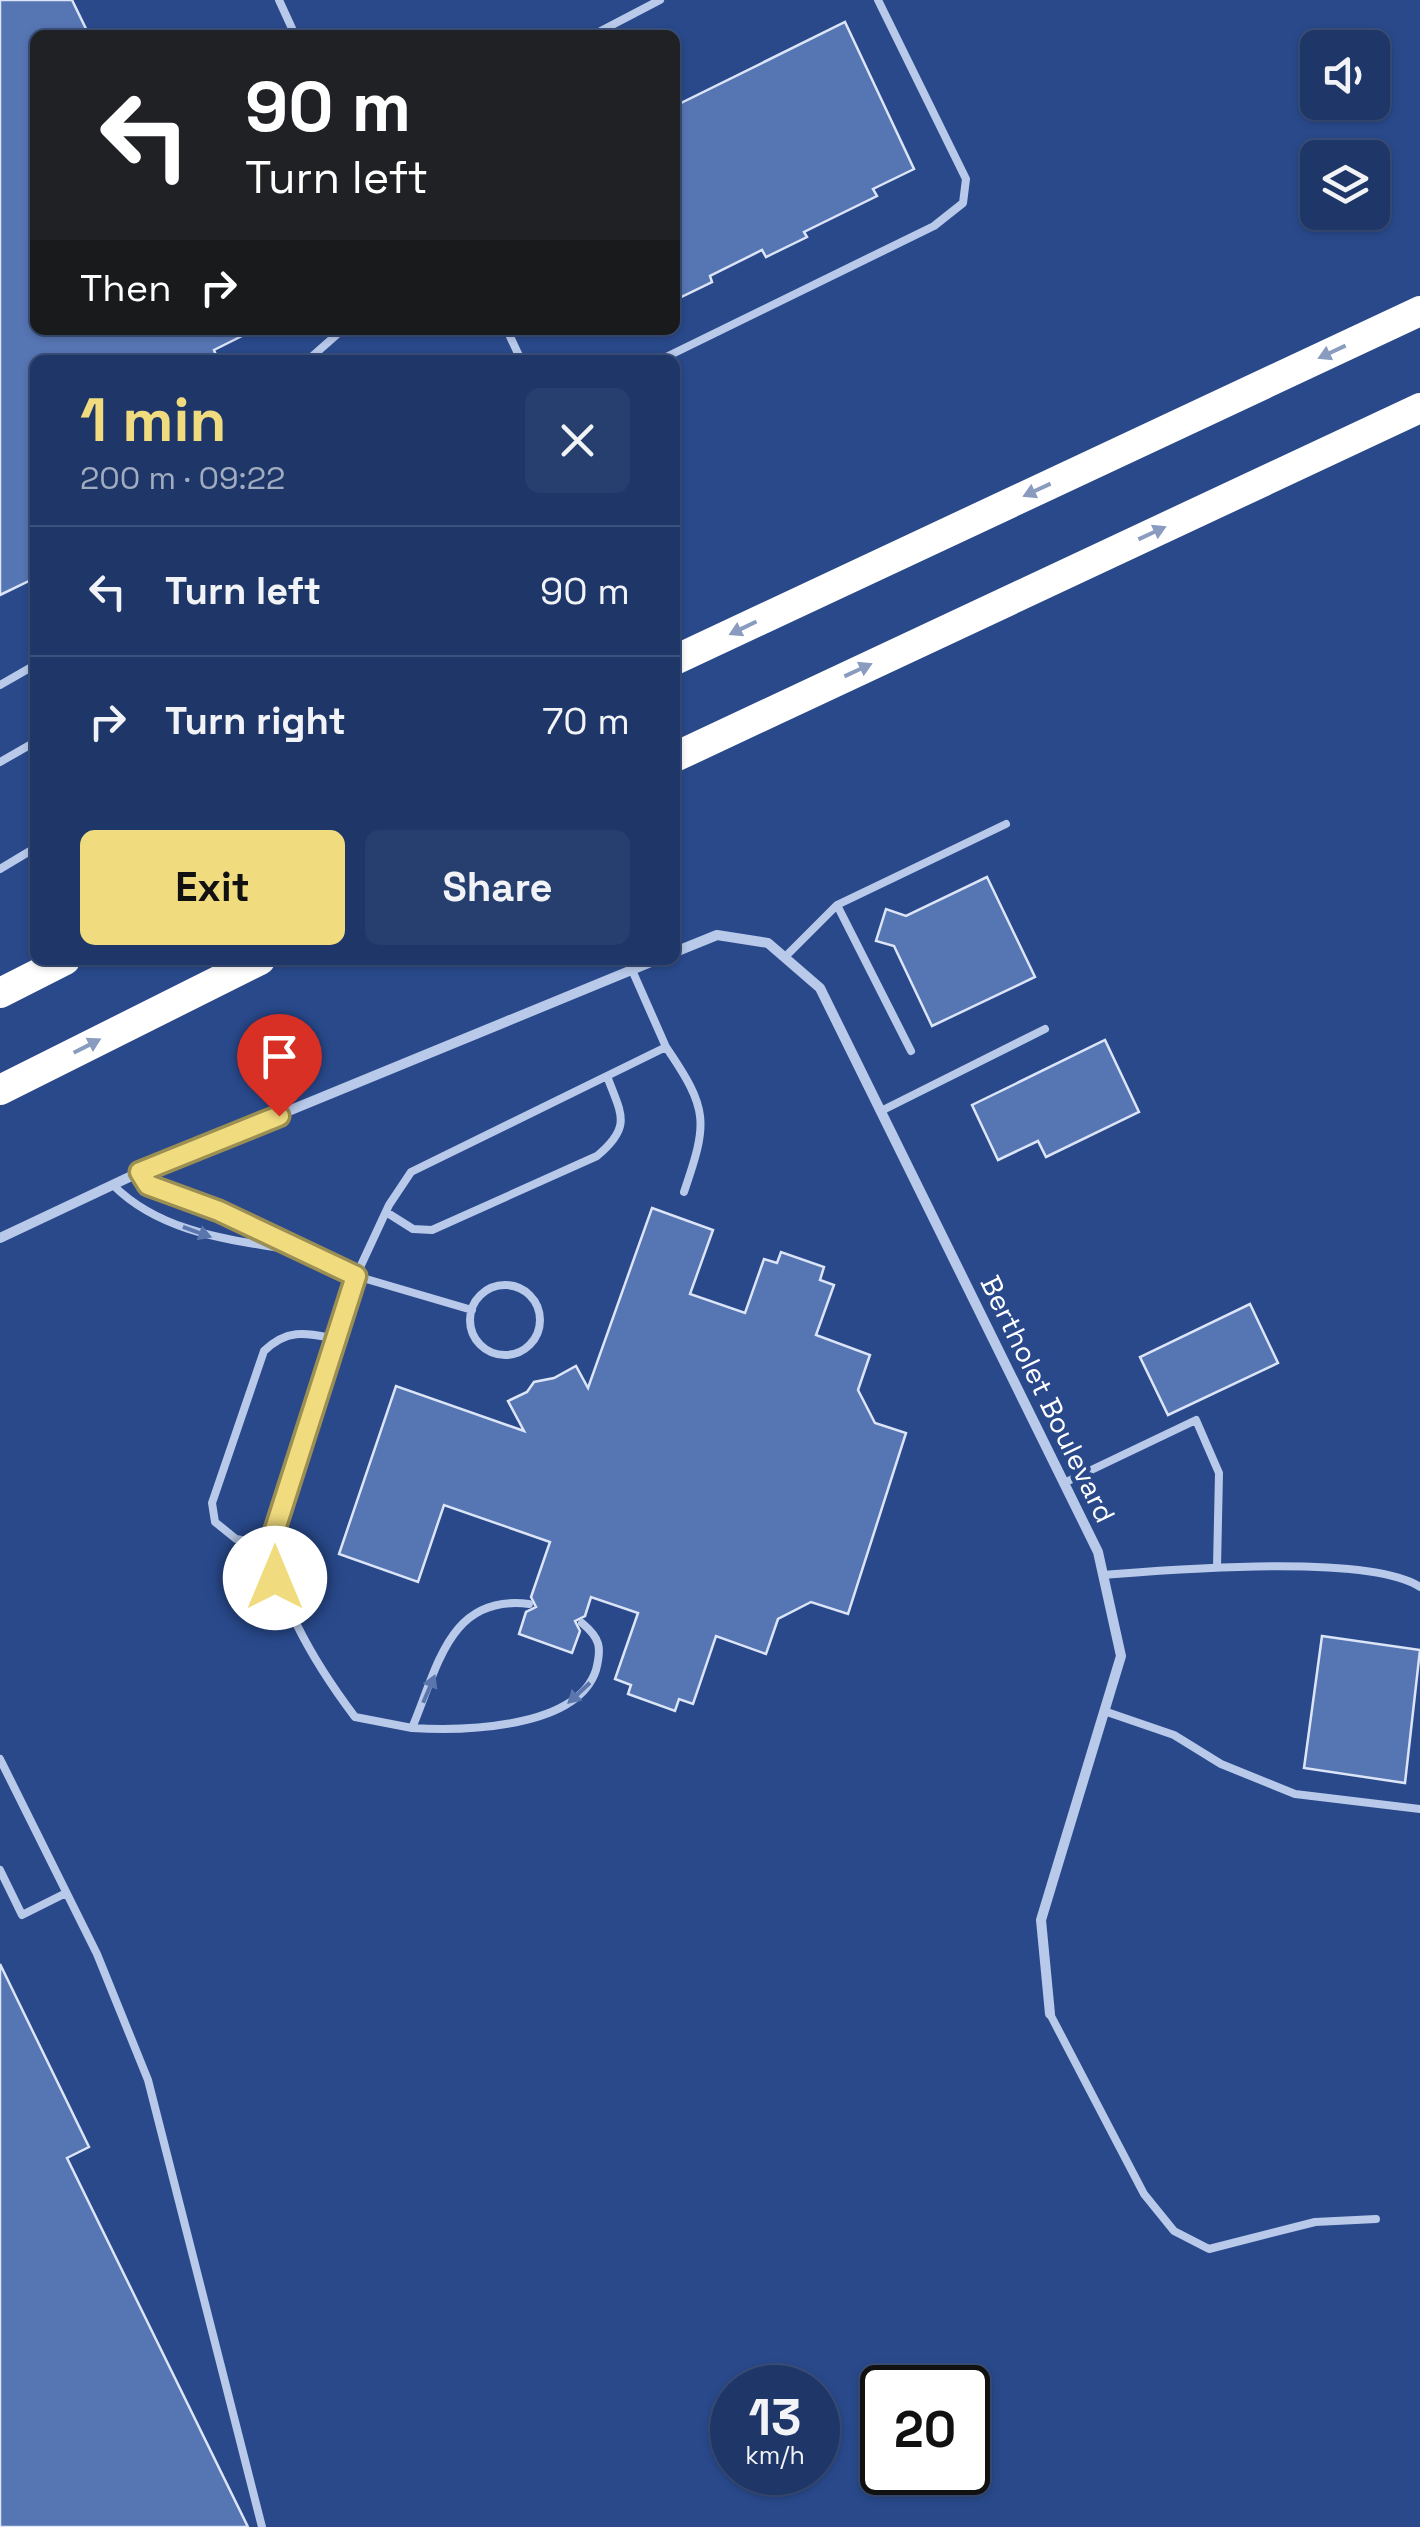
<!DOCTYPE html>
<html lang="en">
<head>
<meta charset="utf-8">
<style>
	:root { --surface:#1f3768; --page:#273f6e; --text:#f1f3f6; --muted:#a1acc0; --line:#3c517c; --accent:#f0dc7f }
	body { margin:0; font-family:"Space Grotesk",sans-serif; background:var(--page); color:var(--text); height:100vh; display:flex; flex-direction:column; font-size:38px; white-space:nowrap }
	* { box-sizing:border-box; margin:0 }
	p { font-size:32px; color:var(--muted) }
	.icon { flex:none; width:55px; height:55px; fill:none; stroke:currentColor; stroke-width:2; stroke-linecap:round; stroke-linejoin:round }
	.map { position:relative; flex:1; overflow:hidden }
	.side { position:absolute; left:30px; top:355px; width:650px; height:610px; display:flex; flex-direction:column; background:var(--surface); border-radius:15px; box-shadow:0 2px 8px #0004,0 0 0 2px var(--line) }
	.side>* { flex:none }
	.banner { position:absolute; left:30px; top:30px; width:650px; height:305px; border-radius:15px; box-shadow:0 2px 8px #0004,0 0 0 2px var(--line); background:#202124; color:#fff; overflow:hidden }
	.controls { position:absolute; left:1300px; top:30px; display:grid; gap:20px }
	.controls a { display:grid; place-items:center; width:90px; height:90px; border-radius:15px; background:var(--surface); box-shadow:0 2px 8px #0004,0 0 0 2px var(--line); font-size:50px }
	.speed { position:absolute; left:710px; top:2365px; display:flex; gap:20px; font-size:50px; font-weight:700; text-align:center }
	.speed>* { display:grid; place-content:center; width:130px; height:130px; border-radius:50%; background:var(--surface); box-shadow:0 2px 8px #0004,0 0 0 2px var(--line); line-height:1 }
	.speed small { font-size:25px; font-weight:400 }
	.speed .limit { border:5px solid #111; border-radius:15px; background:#fff; color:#111 }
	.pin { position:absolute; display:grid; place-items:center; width:85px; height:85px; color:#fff; margin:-102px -42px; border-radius:50% 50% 50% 0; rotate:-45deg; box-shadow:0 0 10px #0007 }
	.pin .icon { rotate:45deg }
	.me { position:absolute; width:110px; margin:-55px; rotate:0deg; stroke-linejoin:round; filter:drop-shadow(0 0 8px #0008) }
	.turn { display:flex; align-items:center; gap:35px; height:210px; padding:0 50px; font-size:45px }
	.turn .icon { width:130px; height:130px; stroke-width:2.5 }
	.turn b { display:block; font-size:70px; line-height:85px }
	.then { display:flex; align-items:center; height:95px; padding:0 50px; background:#0003; gap:20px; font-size:38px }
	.round { display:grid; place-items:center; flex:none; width:105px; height:105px; border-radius:15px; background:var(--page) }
	.summary { display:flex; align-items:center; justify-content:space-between; height:170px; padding:0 50px }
	h1 { font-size:60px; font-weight:600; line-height:75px; color:var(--accent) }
	.cta { display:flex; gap:20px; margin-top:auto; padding:20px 50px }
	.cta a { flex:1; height:115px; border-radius:15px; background:var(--accent); color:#111; font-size:40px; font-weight:600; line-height:115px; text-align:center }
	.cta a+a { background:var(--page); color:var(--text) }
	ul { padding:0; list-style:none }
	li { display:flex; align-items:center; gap:30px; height:130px; padding:0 50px; border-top:2px solid var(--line) }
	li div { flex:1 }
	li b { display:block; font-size:38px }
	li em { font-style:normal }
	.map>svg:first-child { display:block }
	.building { fill:#5675b3; stroke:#dce5f7; stroke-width:2.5 }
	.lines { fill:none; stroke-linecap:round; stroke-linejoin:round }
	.service { stroke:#b8c9e9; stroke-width:8 }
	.minor { stroke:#b8c9e9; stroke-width:10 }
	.motorway { stroke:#fff; stroke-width:30 }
	.oneway { fill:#899bbf }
	.oneway2 { fill:#5b76ac }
	.route-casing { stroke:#9c8f53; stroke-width:25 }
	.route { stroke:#f0dc7f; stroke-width:18 }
	.labels { text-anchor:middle; stroke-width:9; stroke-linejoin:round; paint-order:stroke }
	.street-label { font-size:28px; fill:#fff; stroke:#29498b }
</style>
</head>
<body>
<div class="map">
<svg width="1420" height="2527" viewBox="0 0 1420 2527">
	<rect width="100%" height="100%" fill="#29498b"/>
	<path class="building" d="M0,0H72L89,35H35V330H254L214,350L218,360H35V578L0,595Z
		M845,22L914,169L873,189L877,196L804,232L807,237L766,257L762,250L710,276L712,282L675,300V106Z
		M987,877L1035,977L932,1026L894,946L876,941L886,909L906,916Z
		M1105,1040L1139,1112L1046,1157L1038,1141L998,1160L972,1105Z
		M652,1208L713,1230L690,1294L745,1313L764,1259L777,1263L781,1252L824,1267L820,1280L834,1285L816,1335L870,1355L858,1390L875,1423L906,1433L848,1614L811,1602L778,1619L766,1654L716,1636L693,1704L679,1699L675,1711L628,1694L631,1685L615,1679L638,1613L591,1597L585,1616L575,1621L580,1631L572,1653L519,1634L526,1612L536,1607L531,1597L550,1542L444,1505L418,1582L339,1554L396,1386L524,1431L508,1401L527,1392L534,1382L554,1378L576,1366L588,1388Z
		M1250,1304L1278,1363L1168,1415L1140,1357Z
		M1322,1636L1420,1650L1405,1783L1304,1768Z
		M0,1964L89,2147L67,2158L248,2527H0Z"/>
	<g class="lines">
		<path class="service" d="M279,0L295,35
			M593,35L660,0
			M507,330L521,360
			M271,360L295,357L308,360L342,330
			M660,360L934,226L963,203L966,179L878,0
			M0,685L35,665
			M0,762L35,742
			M0,869L35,848
			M837,905L911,1051
			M785,957L837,905L1006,824
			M666,1047C709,1110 708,1122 684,1192
			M881,1111L1045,1029
			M140,1172L148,1185L219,1211L356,1276L270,1545C280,1606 318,1668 355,1717L412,1728
			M113,1185C159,1231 224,1239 286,1249
			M386,1212L413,1229L432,1230L597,1156C633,1126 621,1114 607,1076
			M470 1320a35 35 0 1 1 70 0a35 35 0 1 1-70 0Z
			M472,1310L356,1276L389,1205L411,1172L666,1047L632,970
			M1064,1483L1196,1420L1219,1473L1217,1567
			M270,1545L236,1539L215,1522L212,1503L264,1351C288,1328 306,1333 337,1339
			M1103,1575C1169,1570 1368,1553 1420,1587
			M529,1604C449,1594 438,1667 412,1728C463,1731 577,1729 596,1670C602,1647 600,1638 582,1623
			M1104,1711L1174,1735L1221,1764L1295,1794L1420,1809
			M0,1759L97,1954L148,2080L262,2527
			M0,1870L22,1915L66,1893
			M1050,2014L1144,2194L1174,2231L1209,2249L1315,2222L1376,2219"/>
		<path class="minor" d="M675,952L717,935L768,943L820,988L1098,1552L1121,1656L1041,1920L1050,2014
			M0,1238L140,1172L656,960"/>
		<path class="motorway" d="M675,660L1420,311
			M675,757L1420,408
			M0,993L65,960
			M0,1090L260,960"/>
	</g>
	<defs><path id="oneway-solid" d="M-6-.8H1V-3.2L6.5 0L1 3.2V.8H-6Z" transform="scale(2.5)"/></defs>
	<g class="oneway">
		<use href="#oneway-solid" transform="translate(1332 352) rotate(155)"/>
		<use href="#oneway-solid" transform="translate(1037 490) rotate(155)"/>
		<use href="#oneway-solid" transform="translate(1152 533) rotate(-25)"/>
		<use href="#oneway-solid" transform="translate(743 628) rotate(154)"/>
		<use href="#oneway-solid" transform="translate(858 670) rotate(-25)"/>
		<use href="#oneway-solid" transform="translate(87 1046) rotate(-27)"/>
	</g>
	<g class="oneway2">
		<use href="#oneway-solid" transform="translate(197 1232) rotate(20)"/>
		<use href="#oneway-solid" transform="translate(429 1689) rotate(-67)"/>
		<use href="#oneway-solid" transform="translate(579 1693) rotate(137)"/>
	</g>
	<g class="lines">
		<defs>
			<path id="route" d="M275,1578L270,1545L356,1276L219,1211L148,1185L140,1172L279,1116"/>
		</defs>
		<use href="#route" class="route-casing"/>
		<use href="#route" class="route"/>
	</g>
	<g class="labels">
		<g class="street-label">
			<text transform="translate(1048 1399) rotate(64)" y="10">Bertholet Boulevard</text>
		</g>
	</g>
</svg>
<div class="controls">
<a><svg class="icon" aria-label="sound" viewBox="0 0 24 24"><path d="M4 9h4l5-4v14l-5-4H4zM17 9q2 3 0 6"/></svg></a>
<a><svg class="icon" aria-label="layers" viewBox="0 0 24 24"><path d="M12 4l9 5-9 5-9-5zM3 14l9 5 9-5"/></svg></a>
</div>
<div class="speed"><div>13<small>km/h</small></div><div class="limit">20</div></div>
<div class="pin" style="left:279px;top:1116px;background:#d93025"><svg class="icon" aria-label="arrive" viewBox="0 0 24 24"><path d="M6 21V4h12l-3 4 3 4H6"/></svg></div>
<svg class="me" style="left:275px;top:1578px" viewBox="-20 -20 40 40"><circle r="19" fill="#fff"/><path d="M0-13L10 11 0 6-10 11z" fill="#f0dc7f"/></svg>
<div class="banner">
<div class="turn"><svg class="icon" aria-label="left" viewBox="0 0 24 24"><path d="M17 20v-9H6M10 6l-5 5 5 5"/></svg><div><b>90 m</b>Turn left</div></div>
<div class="then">Then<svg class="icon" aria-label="right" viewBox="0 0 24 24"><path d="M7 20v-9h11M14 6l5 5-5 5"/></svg></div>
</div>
<section class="side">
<div class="summary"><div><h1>1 min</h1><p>200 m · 09:22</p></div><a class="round"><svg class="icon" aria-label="close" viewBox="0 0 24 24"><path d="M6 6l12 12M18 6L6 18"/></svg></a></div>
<ul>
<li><svg class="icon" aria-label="left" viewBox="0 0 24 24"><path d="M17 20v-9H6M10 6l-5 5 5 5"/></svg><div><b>Turn left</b></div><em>90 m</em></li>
<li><svg class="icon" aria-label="right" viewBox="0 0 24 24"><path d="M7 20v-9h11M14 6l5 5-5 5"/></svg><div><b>Turn right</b></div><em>70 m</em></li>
</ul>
<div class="cta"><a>Exit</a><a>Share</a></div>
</section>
</div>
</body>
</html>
